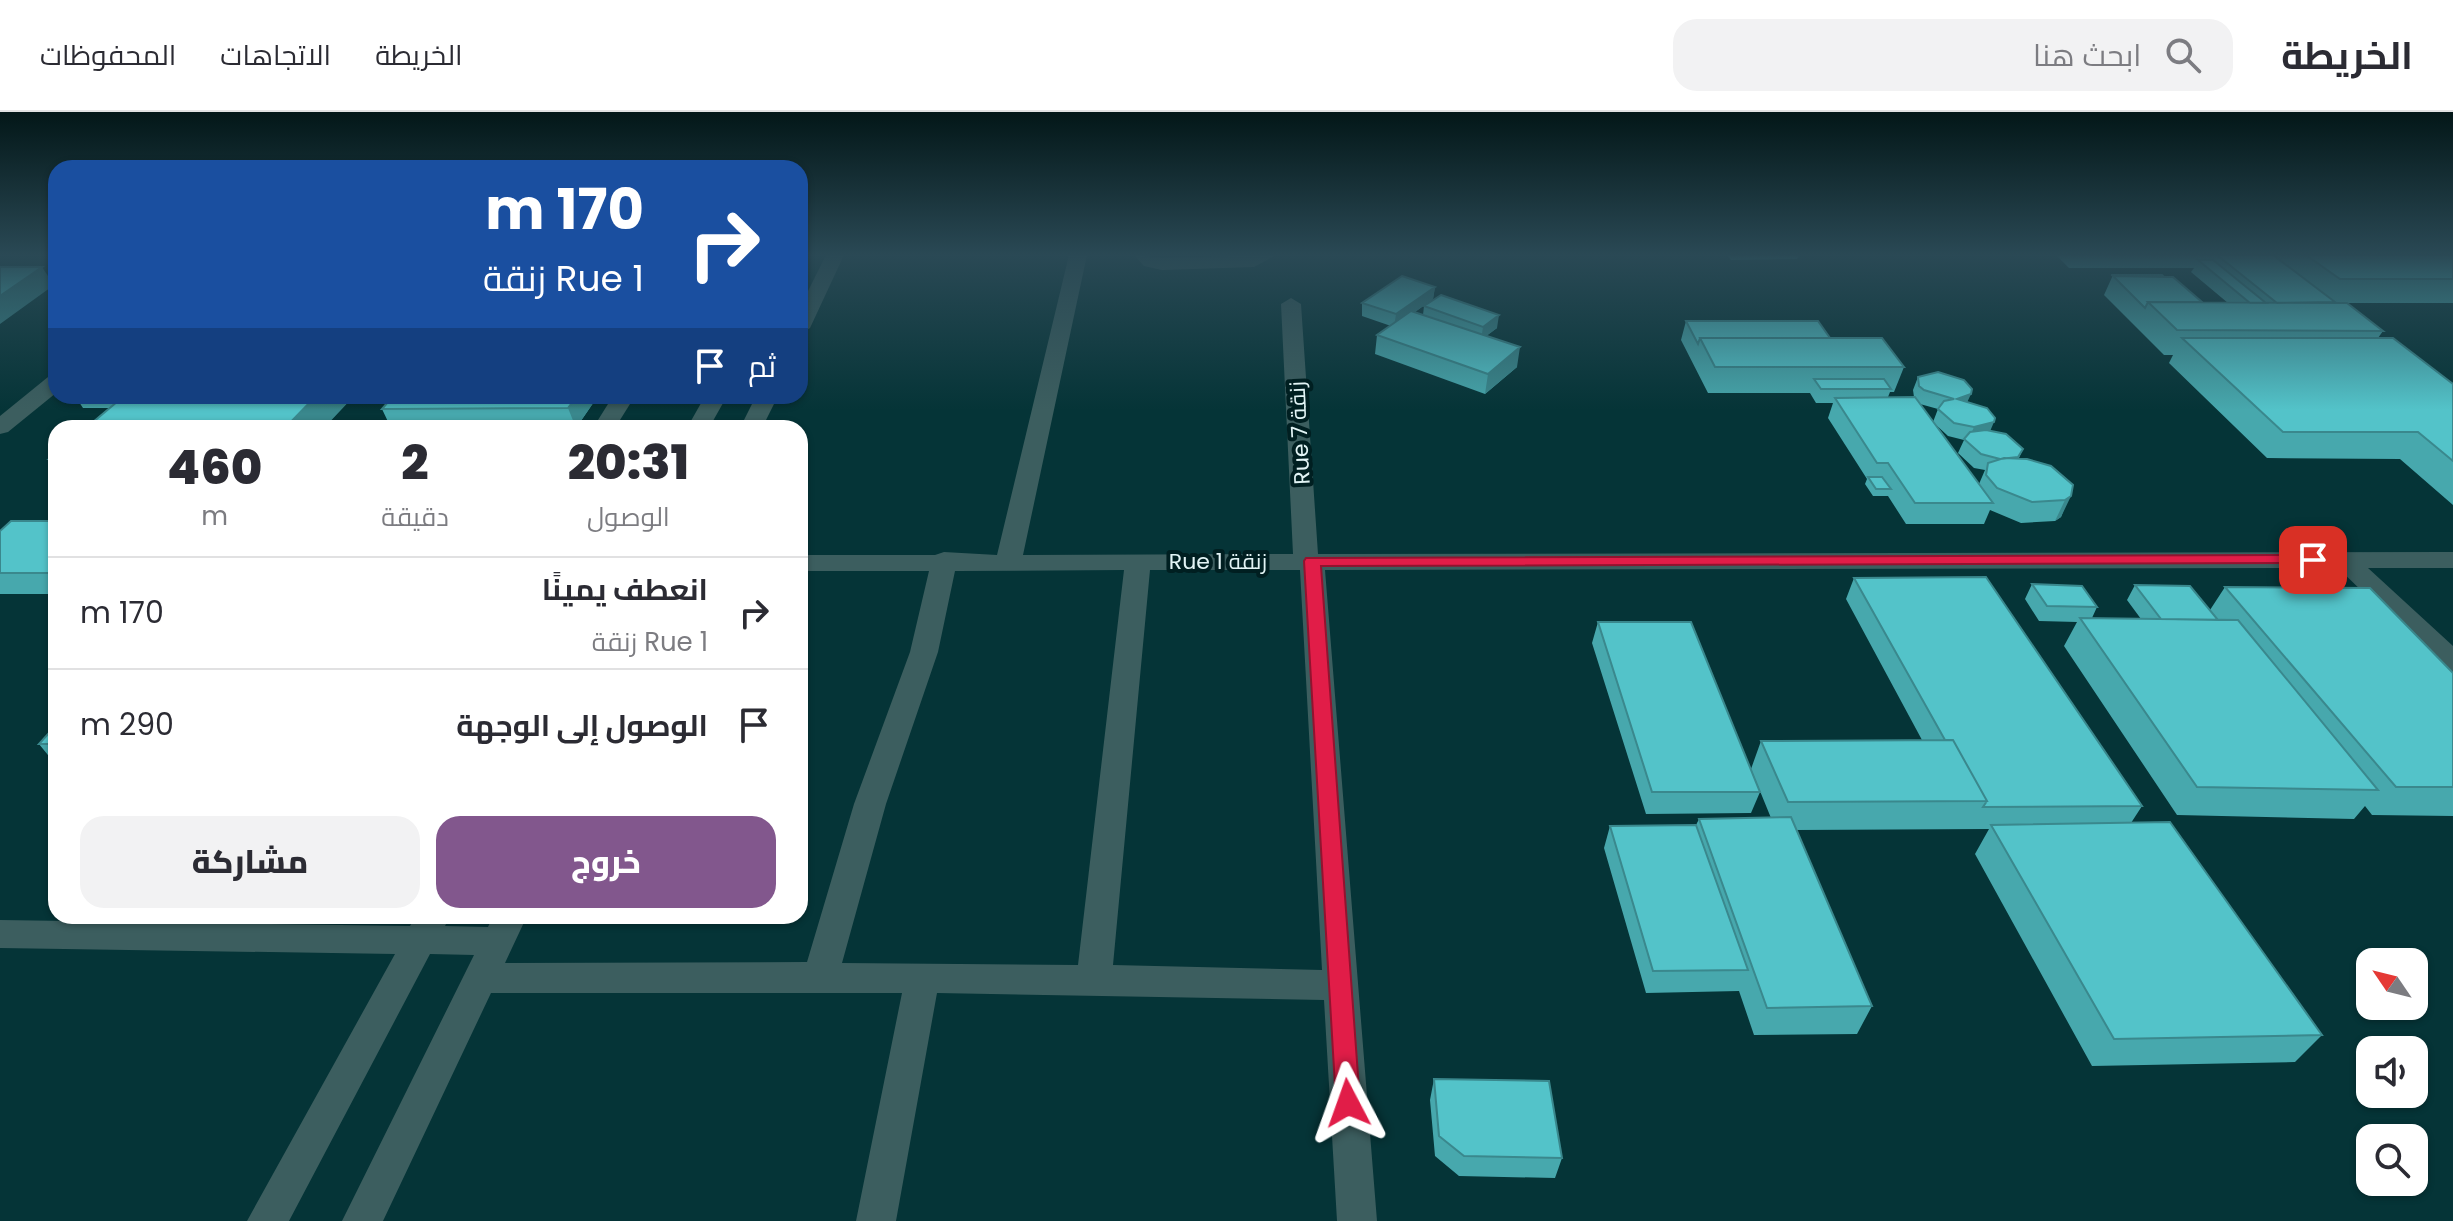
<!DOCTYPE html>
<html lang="ar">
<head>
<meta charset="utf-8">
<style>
	:root { --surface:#fff; --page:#f2f2f3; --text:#2b2b33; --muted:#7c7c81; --line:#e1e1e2; --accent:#82578d }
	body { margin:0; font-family:Poppins,Cairo,sans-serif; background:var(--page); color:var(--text); direction:rtl; height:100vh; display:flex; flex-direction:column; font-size:30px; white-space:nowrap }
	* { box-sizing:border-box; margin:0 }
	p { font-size:26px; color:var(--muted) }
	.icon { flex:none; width:44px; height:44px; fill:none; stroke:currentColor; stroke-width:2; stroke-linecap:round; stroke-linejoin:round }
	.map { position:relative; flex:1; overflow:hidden; direction:ltr }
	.drawer { position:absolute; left:48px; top:308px; width:760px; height:504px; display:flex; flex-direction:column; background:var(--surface); border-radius:24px; box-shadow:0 2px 6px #0004; direction:rtl }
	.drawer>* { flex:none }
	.guide { position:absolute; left:48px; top:48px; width:760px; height:244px; border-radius:24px; box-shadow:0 2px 6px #0004; direction:rtl; background:#1a4fa0; color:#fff; overflow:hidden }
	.needle { width:52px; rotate:305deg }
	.tools { position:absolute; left:2356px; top:836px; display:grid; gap:16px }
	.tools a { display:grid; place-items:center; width:72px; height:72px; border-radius:16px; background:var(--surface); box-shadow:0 2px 6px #0004; font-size:40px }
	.pin { position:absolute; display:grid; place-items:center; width:68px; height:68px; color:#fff; margin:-34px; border-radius:16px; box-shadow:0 4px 12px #0006 }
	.me { position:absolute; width:88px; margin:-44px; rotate:356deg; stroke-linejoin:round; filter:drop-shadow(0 0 6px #0008) }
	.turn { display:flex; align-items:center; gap:28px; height:168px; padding:0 32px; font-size:36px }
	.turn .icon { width:104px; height:104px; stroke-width:2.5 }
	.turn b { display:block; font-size:56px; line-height:68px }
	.then { display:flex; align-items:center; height:76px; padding:0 32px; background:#0003; gap:16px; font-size:30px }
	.eta { display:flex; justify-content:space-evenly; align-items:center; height:136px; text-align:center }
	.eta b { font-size:48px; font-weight:800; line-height:56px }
	.button { display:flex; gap:16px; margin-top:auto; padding:16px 32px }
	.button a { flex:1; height:92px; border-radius:24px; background:var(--accent); color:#fff; font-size:32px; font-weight:800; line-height:92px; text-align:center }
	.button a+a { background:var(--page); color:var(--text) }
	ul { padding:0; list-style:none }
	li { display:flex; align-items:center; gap:24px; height:112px; padding:0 32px; border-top:2px solid var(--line) }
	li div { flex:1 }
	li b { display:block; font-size:30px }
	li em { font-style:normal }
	header { display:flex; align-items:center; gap:48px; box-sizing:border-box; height:112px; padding:0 40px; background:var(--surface); border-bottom:2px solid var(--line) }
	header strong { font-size:38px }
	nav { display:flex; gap:44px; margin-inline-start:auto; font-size:28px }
	.search { width:560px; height:72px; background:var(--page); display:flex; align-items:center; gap:20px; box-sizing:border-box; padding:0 28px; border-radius:24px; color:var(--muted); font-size:30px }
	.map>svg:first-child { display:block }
	.built { fill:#053437; fill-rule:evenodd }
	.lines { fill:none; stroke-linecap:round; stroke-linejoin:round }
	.minor { fill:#3c5e5f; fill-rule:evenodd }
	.wall { fill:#47a8ad; fill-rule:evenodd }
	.shaded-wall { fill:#3a888d }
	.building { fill:#53c3c9; stroke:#3a888d; stroke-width:2 }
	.route { fill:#e11d48; stroke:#92132f; stroke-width:2 }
	.labels { text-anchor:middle; stroke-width:8; stroke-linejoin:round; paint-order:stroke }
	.street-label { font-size:22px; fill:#e2f4f5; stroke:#001f21 }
</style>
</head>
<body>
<header>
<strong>الخريطة</strong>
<div class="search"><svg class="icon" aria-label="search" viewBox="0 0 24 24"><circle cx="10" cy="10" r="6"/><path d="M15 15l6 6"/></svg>ابحث هنا</div>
<nav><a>الخريطة</a><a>الاتجاهات</a><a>المحفوظات</a></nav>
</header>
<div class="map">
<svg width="2453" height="1109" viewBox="0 0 2453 1109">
	<rect width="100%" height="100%" fill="#06292b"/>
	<path class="built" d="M0,143H56V284H800V143H2453V1109H0ZM56,316H800V804H56ZM2370,850H2414V894H2370ZM2370,938H2414V982H2370ZM2370,1026H2414V1070H2370Z"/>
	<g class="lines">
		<path class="minor" d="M826,143H844L810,216L800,222V195Z
			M1069,143H1087L1023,443L1293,442L1281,192L1291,186L1301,192L1318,442L2453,440V456H2368L2453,534V559L2443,557L2338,456L1325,458L1377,1109H1337L1324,888L937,881L896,1109H856L902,881H491L383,1109H342L474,843L430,842L289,1109H247L395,842L0,836V808L410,814L416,804H450L445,814L488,815L493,804H527L505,851L807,850L854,692L910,540L929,459H800V443H935L944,440L997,443ZM1124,458L1078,853L842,851L886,692L938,540L955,459ZM1150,458H1300L1322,858L1113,853Z
			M1134,143L1162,146L1276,143L1254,155L1162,158L1144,154Z
			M56,264V281L8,320L0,322V304L48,265Z
			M613,284H635L615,316H593Z
			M705,284H727L709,316H687Z
			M756,284H778L762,316H740Z"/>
	</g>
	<path class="wall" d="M1727,143H1799L1797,147L1731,148Z
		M2056,143H2453V191H2347L2383,219L2378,226L2453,272V393L2400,347L2267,346L2169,251L2173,243H2164L2104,183L2113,163L2202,190L2228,191L2191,160L2194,156H2069Z
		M1435,175L1433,187L1415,200L1423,203L1424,194L1497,216L1486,224L1517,255L1485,282L1375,242L1377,223L1391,214L1362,204V191Z
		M1686,209L1830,226L1904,255L1894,280H1890L1888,285H1914L1913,278L1918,265L1967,290L1991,319L2023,337L2019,346L2073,373L2061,405L2055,409L2021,411L1990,398L1984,412H1906L1888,384H1873L1865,372L1867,367L1828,306L1833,291H1816L1810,281H1708L1681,228ZM1920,292L1938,297L1933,310ZM1935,312L1948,324L1964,328L1958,341L1974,356L1985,358L1979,372Z
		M75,284H354L324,315L110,296H83Z
		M393,284H598L576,316H391L382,297Z
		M56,341V357L49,347Z
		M56,409V482H0V419Z
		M1854,466L2142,694L2131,711L2322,923L2295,950L2092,954L1975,742L1989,717L1796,718L1872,894L1857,922L1754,923L1739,879L1646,881L1604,736L1610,714L1696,713L1699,707L1771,706L1751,657L1761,629L1922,628L1846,487Z
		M2032,472L2097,495L2092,506L2141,507L2127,488L2135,473L2210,498L2225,475L2453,561V704L2372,703L2365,694L2354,707L2177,703L2064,534L2077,510L2039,509L2025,487Z
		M1598,510L1760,680L1751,701L1646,702L1592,531Z
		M56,613V653L39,632Z
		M1434,967L1562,1046L1555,1066L1459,1064L1435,1044L1430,988Z"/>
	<path class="shaded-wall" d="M42,155L54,173L0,212V184Z
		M1435,175L1433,187L1394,215L1396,202Z
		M1499,203L1497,216L1481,228L1483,215Z
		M1520,235L1517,255L1485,282L1488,262Z
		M1971,282L1965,295L1957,287Z
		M316,284H354L324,316H285Z
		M577,284H598L576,316L568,296Z
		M1994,310L1988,324L1968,329L1974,315Z
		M2071,384L2061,405L2055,409L2065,388Z"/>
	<path class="building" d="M2217,143H2273L2335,190L2277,191Z
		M2306,143H2453V167H2340Z
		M2198,148H2213L2266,191H2250Z
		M0,155H42L0,184Z
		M2113,163H2162L2164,165L2114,164Z
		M1402,164L1435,175L1396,202L1362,191Z
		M2113,164L2173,165L2202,190H2148L2145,196Z
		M1441,183L1499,203L1483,215L1424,194Z
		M2148,190L2347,191L2383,219L2177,218Z
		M1411,199L1520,235L1488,262L1377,223Z
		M1686,209H1818L1830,226H1700L1698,232Z
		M1700,226H1882L1904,255H1715Z
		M2182,226H2393L2453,272V349L2418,320H2283Z
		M1938,260L1964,268L1972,277L1971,282L1957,287L1987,296L1995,306L1994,310L1974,315L1954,311L1938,297L1944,289L1954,287L1924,278L1919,274L1918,265Z
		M1814,267H1884L1891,277H1821Z
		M124,284H316L285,316H86Z
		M393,284H577L568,296L382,297Z
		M1915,285L1993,391H1915L1888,351H1877L1835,286Z
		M304,315H330L304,316Z
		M1986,318L2006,322L2023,337L2018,345L2000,347L1981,342L1964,327L1970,320Z
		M56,341V347H49Z
		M2004,346L2027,347L2051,354L2073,373L2071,384L2065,388L2032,390L1997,376L1986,363L1988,351Z
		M1868,365H1882L1891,377H1876Z
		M11,409H56V461H0V419Z
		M1986,465L2142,694L1983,695L1987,689L1953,628H1945L1854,466Z
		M2032,472L2082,474L2097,495L2047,494Z
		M2135,473L2190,474L2218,508L2161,507Z
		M2225,475L2370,476L2453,561V675H2396Z
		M2080,506L2238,508L2378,678L2197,675Z
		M1598,510H1691L1760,680H1652Z
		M56,613V632H39Z
		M1953,628L1987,689L1788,690L1761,629Z
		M1791,705L1872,894L1767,896L1699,707Z
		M2170,710L2322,923L2114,927L1991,713Z
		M1696,713L1748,858L1653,859L1610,714Z
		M1434,967L1549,969L1562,1046L1464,1044L1439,1024Z"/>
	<linearGradient id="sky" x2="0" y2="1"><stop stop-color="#031718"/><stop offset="0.48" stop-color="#2a4955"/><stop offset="1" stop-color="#2a4955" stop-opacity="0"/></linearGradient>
	<rect width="2453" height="298" fill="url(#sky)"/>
	<path class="route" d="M2313,443L2319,444L2321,448L2319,451L1321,454L1360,991L1357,999L1348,1002L1339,999L1336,991L1304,449L1306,446Z"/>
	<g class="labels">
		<g class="street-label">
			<text transform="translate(1299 321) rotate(-93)" y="8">Rue 7 زنقة</text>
			<text x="1218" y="457">Rue 1 زنقة</text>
		</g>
	</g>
</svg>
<div class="tools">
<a><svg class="needle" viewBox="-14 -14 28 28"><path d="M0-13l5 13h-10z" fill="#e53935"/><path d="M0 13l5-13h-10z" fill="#7c7c81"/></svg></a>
<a><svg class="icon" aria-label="sound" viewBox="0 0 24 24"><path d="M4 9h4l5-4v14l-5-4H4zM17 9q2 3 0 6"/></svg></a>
<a><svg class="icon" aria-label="search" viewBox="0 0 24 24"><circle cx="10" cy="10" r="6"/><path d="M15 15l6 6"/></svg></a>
</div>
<div class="pin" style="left:2313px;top:448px;background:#d93025"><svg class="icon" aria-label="arrive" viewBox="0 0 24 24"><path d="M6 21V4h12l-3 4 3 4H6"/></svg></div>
<svg class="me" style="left:1348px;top:991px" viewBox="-20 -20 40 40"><path d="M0-17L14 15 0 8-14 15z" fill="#e11d48" stroke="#fff" stroke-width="4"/></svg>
<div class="guide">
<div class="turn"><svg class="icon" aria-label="right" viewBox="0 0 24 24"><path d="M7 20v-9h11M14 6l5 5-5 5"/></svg><div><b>170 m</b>Rue 1 زنقة</div></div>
<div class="then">ثم<svg class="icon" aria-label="arrive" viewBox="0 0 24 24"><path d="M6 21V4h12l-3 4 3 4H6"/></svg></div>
</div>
<section class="drawer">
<div class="eta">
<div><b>20:31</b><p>الوصول</p></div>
<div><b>2</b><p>دقيقة</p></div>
<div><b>460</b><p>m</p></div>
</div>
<ul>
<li><svg class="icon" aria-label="right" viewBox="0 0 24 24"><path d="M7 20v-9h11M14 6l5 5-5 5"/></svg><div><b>انعطف يمينًا</b><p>Rue 1 زنقة</p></div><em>170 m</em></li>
<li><svg class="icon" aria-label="arrive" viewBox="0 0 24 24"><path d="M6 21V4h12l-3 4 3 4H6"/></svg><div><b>الوصول إلى الوجهة</b></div><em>290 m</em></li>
</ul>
<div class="button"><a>خروج</a><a>مشاركة</a></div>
</section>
</div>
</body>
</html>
